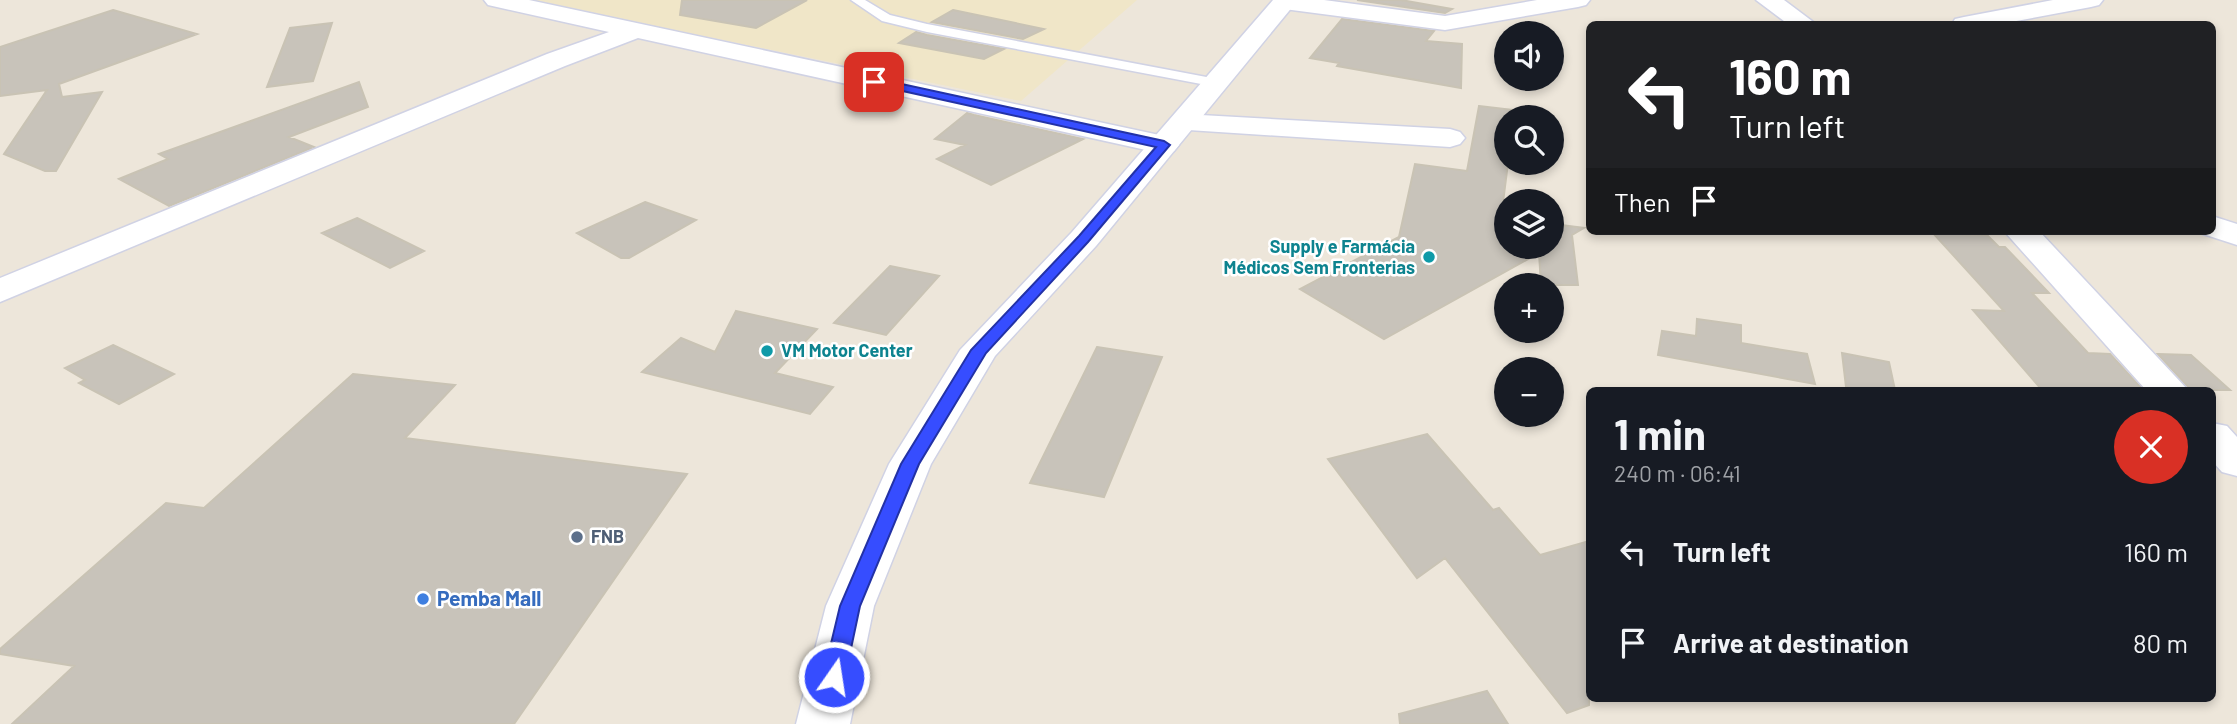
<!DOCTYPE html>
<html lang="en">
<head>
<meta charset="utf-8">
<style>
	:root { --surface:#171b24; --page:#242831; --text:#f1f3f6; --muted:#9ea1a6 }
	body { margin:0; font-family:Barlow,sans-serif; background:var(--page); color:var(--text); height:100vh; display:flex; flex-direction:column; font-size:26px; white-space:nowrap }
	* { box-sizing:border-box; margin:0 }
	p { font-size:23px; color:var(--muted) }
	.icon { flex:none; width:38px; height:38px; fill:none; stroke:currentColor; stroke-width:2; stroke-linecap:round; stroke-linejoin:round }
	.map { position:relative; flex:1; overflow:hidden }
	.panel { position:absolute; left:1586px; top:387px; width:630px; height:315px; display:flex; flex-direction:column; background:var(--surface); border-radius:10px; box-shadow:0 4px 10px #0003 }
	.panel>* { flex:none }
	.top-card { position:absolute; left:1586px; top:21px; width:630px; height:214px; border-radius:10px; box-shadow:0 4px 10px #0003; background:#202124; color:#fff; overflow:hidden }
	.buttons { position:absolute; left:1494px; top:21px; display:grid; gap:14px }
	.buttons a { display:grid; place-items:center; width:70px; height:70px; border-radius:50%; background:var(--surface); box-shadow:0 4px 10px #0003; font-size:35px }
	.pin { position:absolute; display:grid; place-items:center; width:60px; height:60px; color:#fff; margin:-30px; border-radius:14px; box-shadow:0 4px 10px #0006 }
	.me { position:absolute; width:77px; margin:-38px; rotate:13deg; stroke-linejoin:round; filter:drop-shadow(0 0 5px #0008) }
	.turn { display:flex; align-items:center; gap:24px; height:147px; padding:0 28px; font-size:32px }
	.turn .icon { width:91px; height:91px; stroke-width:2.5 }
	.turn b { display:block; font-size:49px; line-height:60px }
	.then { display:flex; align-items:center; height:66px; padding:0 28px; background:#0003; gap:14px; font-size:26px }
	.round { display:grid; place-items:center; flex:none; width:74px; height:74px; border-radius:37px; background:var(--page) }
	.summary { display:flex; align-items:center; justify-content:space-between; height:119px; padding:0 28px }
	h1 { font-size:42px; font-weight:700; line-height:52px }
	ul { padding:0; list-style:none }
	li { display:flex; align-items:center; gap:21px; height:91px; padding:0 28px }
	li div { flex:1 }
	li b { display:block; font-size:26px }
	li em { font-style:normal }
	.map>svg:first-child { display:block }
	.education { fill:#f0e6c8 }
	.building { fill:#c8c3ba; stroke:#c9c3b4; stroke-width:2 }
	.lines { fill:none; stroke-linecap:round; stroke-linejoin:round }
	.service-casing { stroke:#d0d2e4; stroke-width:3 }
	.minor-casing { stroke:#d0d2e4; stroke-width:3 }
	.secondary-casing { stroke:#d0d2e4; stroke-width:3 }
	.service { fill:#fff; fill-rule:evenodd }
	.minor { fill:#fff; fill-rule:evenodd }
	.secondary { fill:#fff; fill-rule:evenodd }
	.route { fill:#364dff; stroke:#2332a6; stroke-width:2 }
	.culture-dot { fill:#0f9aa8; stroke:#fff; stroke-width:2.5 }
	.service-dot { fill:#5c6f8a; stroke:#fff; stroke-width:2.5 }
	.shop-dot { fill:#3f7fe0; stroke:#fff; stroke-width:2.5 }
	.labels { text-anchor:middle; stroke-width:5; stroke-linejoin:round; paint-order:stroke }
	.culture-label { font-size:18px; font-weight:bold; fill:#0d838f; stroke:#fff; text-anchor:end }
	.service-label { font-size:18px; font-weight:bold; fill:#4e5e75; stroke:#fff; text-anchor:start }
	.near-shop-label { font-size:21px; font-weight:bold; fill:#366cbe; stroke:#fff; text-anchor:start }
</style>
</head>
<body>
<div class="map">
<svg width="2237" height="724" viewBox="0 0 2237 724">
	<rect width="100%" height="100%" fill="#ede6da"/>
	<path class="education" d="M527,0H1137L1021,101Z"/>
	<path class="building" d="M682,0H807L756,28L680,15Z
		M1357,0H1401L1452,9L1445,13Z
		M113,10L197,34L59,84L62,97L102,92L56,171H45L4,154L47,90L0,96V47Z
		M953,10L1044,29L1023,39L932,22Z
		M1342,19L1434,31L1426,41L1462,44L1461,88L1337,66L1339,63L1310,58Z
		M332,23L313,81L267,87L290,28Z
		M916,32L927,35L1004,49L984,59L899,43Z
		M359,82L368,107L289,137L314,147L169,206L119,179L168,159L159,154Z
		M1479,106L1546,114L1545,117H1507L1508,163L1501,218L1507,219V247H1552V224L1584,228L1572,235L1578,285H1541L1539,253L1384,339L1300,289L1399,237L1415,164L1467,171Z
		M967,113L974,115L1083,139L991,185L937,159L965,145L935,139Z
		M645,202L696,220L629,258H621L577,233Z
		M357,218L424,251L390,268L322,233Z
		M1933,233L1987,235L1999,247H2005L2049,293H2032L2088,353L2110,354L2143,390H2042L1973,310L2004,311Z
		M890,266L939,276L886,335L834,323Z
		M736,311L817,329L775,373L833,387L810,414L642,372L681,338L715,352Z
		M1697,319L1741,325V343L1807,354L1815,384L1658,355L1662,331L1696,336Z
		M113,345L174,374L119,404L79,383L85,380L65,368Z
		M1097,347L1162,357L1104,497L1030,483Z
		M1842,353L1889,362L1895,390H1864L1846,387Z
		M2158,354L2191,355L2230,390H2191Z
		M353,374L455,385L405,438L687,474L514,724H12L74,666L0,654V649L166,503L204,508Z
		M1427,434L1493,510L1499,508L1540,555L1589,541V705L1567,713L1445,558L1417,578L1328,459Z
		M1487,691L1508,724H1400L1399,714Z"/>
	<g class="lines">
		<defs>
			<path id="service" d="M851,0H865L890,15L927,24L1217,79L1224,83L1217,87L927,32L882,21Z"/>
			<path id="minor" d="M484,0H529L1164,136L1174,139L1179,145L1174,151L1164,154L638,38L565,66L0,302V278L547,54L609,32L488,5Z
				M1274,0H1324L1445,16L1537,0H1590L1586,5L1578,7L1445,30L1284,9L1276,7Z
				M1756,0H1784L1816,24H1788Z
				M2053,0H2103L2099,5L2091,7L2000,24H1952L1955,19L1964,17Z
				M1183,114L1450,129L1460,132L1465,138L1460,144L1450,147L1173,129L1169,123L1173,117Z
				M2212,216L2237,224V245L2200,233L2199,231H2212Z
				M2004,231H2039L2188,390H2146Z
				M2212,423L2227,426L2237,437V476L2222,472L2212,461Z"/>
			<path id="secondary" d="M1273,0H1298L1096,246L995,356L931,464L874,606L850,724H796L826,606L889,464L960,350L1072,232Z"/>
		</defs>
		<use href="#service" class="service-casing"/>
		<use href="#minor" class="minor-casing"/>
		<use href="#secondary" class="secondary-casing"/>
		<use href="#service" class="service"/>
		<use href="#minor" class="minor"/>
		<use href="#secondary" class="secondary"/>
	</g>
	<path class="route" d="M874,78L1164,141L1170,145L1088,242L986,353L919,464L860,606L845,677L842,683L834,685L827,683L823,677L840,606L901,464L971,350L1079,236L1156,147L871,84L869,82Z"/>
	<g class="culture-dot">
		<circle cx="1429" cy="257" r="7"/>
		<circle cx="767" cy="351" r="7"/>
	</g>
	<circle class="service-dot" cx="577" cy="537" r="7"/>
	<circle class="shop-dot" cx="423" cy="599" r="7"/>
	<g class="labels">
		<g class="culture-label">
			<text x="1415" y="253">Supply e Farmácia<tspan x="1415" dy="21">Médicos Sem Fronterias</tspan></text>
			<text x="781" y="357" text-anchor="start">VM Motor Center</text>
		</g>
		<g class="service-label">
			<text x="591" y="543">FNB</text>
		</g>
		<g class="near-shop-label">
			<text x="437" y="606">Pemba Mall</text>
		</g>
	</g>
</svg>
<div class="buttons">
<a><svg class="icon" aria-label="sound" viewBox="0 0 24 24"><path d="M4 9h4l5-4v14l-5-4H4zM17 9q2 3 0 6"/></svg></a>
<a><svg class="icon" aria-label="search" viewBox="0 0 24 24"><circle cx="10" cy="10" r="6"/><path d="M15 15l6 6"/></svg></a>
<a><svg class="icon" aria-label="layers" viewBox="0 0 24 24"><path d="M12 4l9 5-9 5-9-5zM3 14l9 5 9-5"/></svg></a>
<a>+</a>
<a>−</a>
</div>
<div class="pin" style="left:874px;top:82px;background:#d93025"><svg class="icon" aria-label="arrive" viewBox="0 0 24 24"><path d="M6 21V4h12l-3 4 3 4H6"/></svg></div>
<svg class="me" style="left:834px;top:677px" viewBox="-20 -20 40 40"><circle r="17" fill="#364dff" stroke="#fff" stroke-width="3"/><path d="M0-11L8 9 0 5-8 9z" fill="#fff"/></svg>
<div class="top-card">
<div class="turn"><svg class="icon" aria-label="left" viewBox="0 0 24 24"><path d="M17 20v-9H6M10 6l-5 5 5 5"/></svg><div><b>160 m</b>Turn left</div></div>
<div class="then">Then<svg class="icon" aria-label="arrive" viewBox="0 0 24 24"><path d="M6 21V4h12l-3 4 3 4H6"/></svg></div>
</div>
<section class="panel">
<div class="summary"><div><h1>1 min</h1><p>240 m · 06:41</p></div><a class="round" style="background:#d93025;color:#fff"><svg class="icon" aria-label="close" viewBox="0 0 24 24"><path d="M6 6l12 12M18 6L6 18"/></svg></a></div>
<ul>
<li><svg class="icon" aria-label="left" viewBox="0 0 24 24"><path d="M17 20v-9H6M10 6l-5 5 5 5"/></svg><div><b>Turn left</b></div><em>160 m</em></li>
<li><svg class="icon" aria-label="arrive" viewBox="0 0 24 24"><path d="M6 21V4h12l-3 4 3 4H6"/></svg><div><b>Arrive at destination</b></div><em>80 m</em></li>
</ul>
</section>
</div>
</body>
</html>
